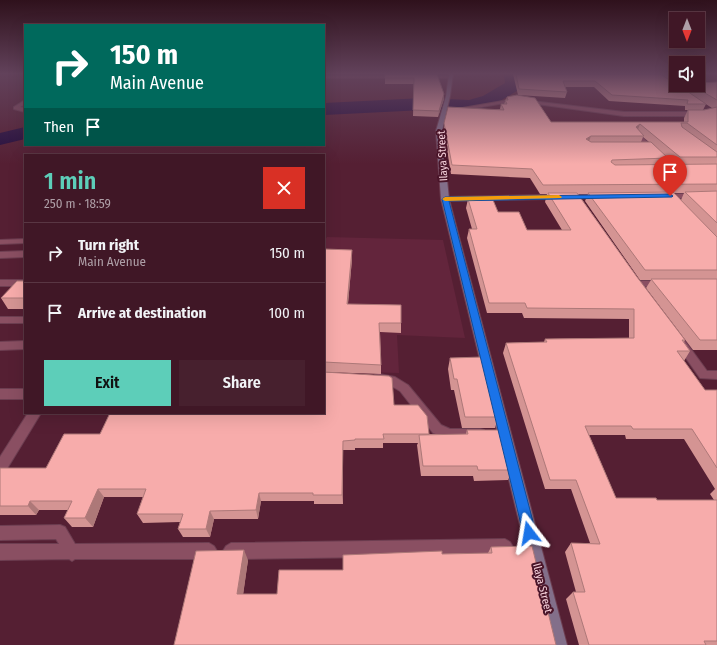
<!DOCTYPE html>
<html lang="en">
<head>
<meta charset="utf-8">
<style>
	:root { --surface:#401726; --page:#47202e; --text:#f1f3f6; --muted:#ae9fa7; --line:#593643; --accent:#5dceb9 }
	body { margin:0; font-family:"Fira Sans Condensed",sans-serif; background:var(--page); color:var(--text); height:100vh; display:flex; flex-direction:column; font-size:15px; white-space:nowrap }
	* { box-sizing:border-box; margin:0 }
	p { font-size:13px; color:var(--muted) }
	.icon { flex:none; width:22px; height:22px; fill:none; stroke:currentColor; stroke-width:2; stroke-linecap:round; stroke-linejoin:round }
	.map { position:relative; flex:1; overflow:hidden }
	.drawer { position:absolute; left:24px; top:154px; width:301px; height:260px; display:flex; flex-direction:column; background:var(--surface); border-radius:0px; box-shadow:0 4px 16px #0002,0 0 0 1px var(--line) }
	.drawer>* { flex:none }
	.top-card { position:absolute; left:24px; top:24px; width:301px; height:122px; border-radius:0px; box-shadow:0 4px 16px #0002,0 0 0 1px var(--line); background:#00695c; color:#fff; overflow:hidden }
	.needle { width:26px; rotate:180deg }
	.fabs { position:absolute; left:669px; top:12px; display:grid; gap:8px }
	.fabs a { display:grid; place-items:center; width:36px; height:36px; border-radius:0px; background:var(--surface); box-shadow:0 4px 16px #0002,0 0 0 1px var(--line); font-size:20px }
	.pin { position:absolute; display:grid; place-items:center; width:34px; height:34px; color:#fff; margin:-41px -17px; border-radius:50% 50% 50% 0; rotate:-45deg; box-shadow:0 0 4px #0007 }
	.pin .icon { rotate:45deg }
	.me { position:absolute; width:44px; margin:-22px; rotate:346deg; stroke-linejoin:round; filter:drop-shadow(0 0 3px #0008) }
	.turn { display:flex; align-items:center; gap:14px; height:84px; padding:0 20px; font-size:18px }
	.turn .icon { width:52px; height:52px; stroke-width:2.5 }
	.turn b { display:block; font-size:28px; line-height:34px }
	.then { display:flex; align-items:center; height:38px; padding:0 20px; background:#0003; gap:8px; font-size:15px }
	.round { display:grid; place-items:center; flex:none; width:42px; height:42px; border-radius:0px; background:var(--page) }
	.overview { display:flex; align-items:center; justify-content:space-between; height:68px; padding:0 20px }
	h1 { font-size:24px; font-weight:600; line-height:30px; color:var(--accent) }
	.button { display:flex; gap:8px; margin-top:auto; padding:8px 20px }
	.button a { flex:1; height:46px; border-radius:0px; background:var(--accent); color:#111; font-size:16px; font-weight:600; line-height:46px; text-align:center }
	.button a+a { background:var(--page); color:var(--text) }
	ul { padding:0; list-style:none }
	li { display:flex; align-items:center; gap:12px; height:60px; padding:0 20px; border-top:1px solid var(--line) }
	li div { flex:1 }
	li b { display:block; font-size:15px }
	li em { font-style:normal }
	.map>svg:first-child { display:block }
	.built { fill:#63253c }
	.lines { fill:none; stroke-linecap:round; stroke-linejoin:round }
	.river { fill:#220c3d; fill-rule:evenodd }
	.minor-casing { stroke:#6d3e51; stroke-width:2 }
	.secondary-casing { stroke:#6d3e51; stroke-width:2 }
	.minor { fill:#8a4f62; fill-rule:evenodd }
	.secondary { fill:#836f8a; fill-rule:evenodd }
	.wall { fill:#d49493; fill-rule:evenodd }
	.shaded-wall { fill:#ad7878 }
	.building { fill:#f7acab; stroke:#ad7878 }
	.route { fill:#1a73e8; stroke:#114b97 }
	.slow { fill:#f59e0b }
	.labels { text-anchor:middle; stroke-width:4; stroke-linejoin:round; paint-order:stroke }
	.street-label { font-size:11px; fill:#f7d3dd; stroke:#4a1529 }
</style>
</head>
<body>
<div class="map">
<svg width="717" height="645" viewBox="0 0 717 645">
	<rect width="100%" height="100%" fill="#551f33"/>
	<path class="built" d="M327,237L443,240L465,338L397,335L399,373L324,371V242Z"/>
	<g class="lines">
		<path class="river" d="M504,74H520L523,85L520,89L495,104L470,112L424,110L324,115V103L424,98L469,100L483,96L505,83Z
			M25,127V139L0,145V133Z"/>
		<defs>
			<path id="minor" d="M324,76H399L401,77L399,78H324Z
				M425,76H451L453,77L451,78H423Z
				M675,86H717V88H673Z
				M515,99L624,112H698L701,114L698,116H624L515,101L454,112L451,110Z
				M25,100V104L20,107L25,108V112L14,109V107Z
				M635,134H639L675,168V170H671L635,136Z
				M599,194H602V198L445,201L441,199L445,197Z
				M660,194H717V198H660Z
				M25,239V243L0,244V240Z
				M25,251V257L0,258V252Z
				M0,280H25V286H0Z
				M636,281H662L667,284L662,287L633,286L631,284Z
				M0,317H25V323H0Z
				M681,340L685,341L707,371H717V379L700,378L676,344L677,341Z
				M25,341V349L0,350V342Z
				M379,374L395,377L408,385L441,425L450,429H480L484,430L486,434L484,438L480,439H450L433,433L400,391L388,384L375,381L373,378L375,375Z
				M0,389H25V399H0Z
				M28,413H41L5,472L0,474V457Z
				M60,525L65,527L75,544L209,543L214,546L217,551L214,556L209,559H75L72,561L69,559L0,560V544H59L56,539L0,540V526Z
				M505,539L510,542L513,547L510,552L505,555L231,559L226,556L223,551L226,546L231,543Z"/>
			<path id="secondary" d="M449,74H453L450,96L442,131L449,199L567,645H549L441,199L436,131L446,96Z"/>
		</defs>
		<use href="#minor" class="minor-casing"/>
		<use href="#secondary" class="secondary-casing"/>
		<use href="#minor" class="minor"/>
		<use href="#secondary" class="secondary"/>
	</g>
	<path class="wall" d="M324,74H447H437L444,99L438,117L413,116L414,84H385V74Z
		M513,74H676V85L684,89L686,85H698L717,82V350H693L646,288L651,280H640L585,201L588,194H578L637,277L685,340L684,342L690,351L684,361L705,390H717V645H579L566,599L573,592H576L565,552L571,543H590L571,489H545L503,353L506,343L544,342L545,339L629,338V319L524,318L522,313H487L467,238L469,229H472L466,208L468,199L498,212L527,230H562L545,202L547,194H540L530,178L451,174L444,131V123L500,109L501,104H504L507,97L551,122H684V118L688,110H685V106L609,101L594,87H565L567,92L565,98L518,95ZM689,93L712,108H714L703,110L706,104ZM643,137L649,142H641ZM668,159L674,164L665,165ZM674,193H684L681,200ZM589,435H625L626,439H684L715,489L710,494L714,500H657L616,498Z
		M324,249L352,259L348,304L401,323V333L380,332L381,365V374L324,372L394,405L429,434H466L467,430L512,470L508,480L474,481L473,476H421L417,445L418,443H383V448H355V450H343V504H314V501H261L258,519H214L210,537H183L178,529L180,522L143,523L137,514L143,497H104L93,527H72L64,518L68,510H39L36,515H0V468H46L100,434L324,413Z
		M25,281V309H8L1,298Z
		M450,358L498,417L495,428H462L454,390H451L448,369Z
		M532,546L174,645L248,560L243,594H277L343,570L442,554L488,553L491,547Z"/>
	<path class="shaded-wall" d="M444,94V99L438,117L439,111Z
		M640,124L637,132L636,127Z
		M591,136L588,144L586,139Z
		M352,250V259L347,313V304Z
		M343,441V504L342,495Z
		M98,489L104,497L93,527L85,518Z
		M259,493L261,501L258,519L256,510Z
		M30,501L39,510L36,515L28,506Z
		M210,511L214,519L210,537L206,529Z
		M244,550L248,560L242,603L237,594Z"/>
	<path class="building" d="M385,74H437L444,94L439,111L413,110L414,78H385Z
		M516,74H660L676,84V85H678L706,104H687L688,100L612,95L595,81H563L567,92L519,89Z
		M669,74H676V78Z
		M717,82V100L691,85H698V83Z
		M517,95L535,98L551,122H688V110H704L717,107V145L687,123H681L682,127L717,152V157H680L640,124L636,127L644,136H591L586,139L591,142H651L668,158L612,160L611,162L615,165L717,164V184L543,185L532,169L452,165L444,123L448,107L504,110L501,104H507L505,100H508L507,97Z
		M717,191V223L685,192Z
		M673,192L717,237V270H645L588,193Z
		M548,193H577L637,277L685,340H682L690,351H677L705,390H717V468L692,429H633L631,426H585L616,498H656L657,500H717V641H704L706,645H589L573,592H585L571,543L600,544L576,480H550L506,343L547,342L545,339L634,338V309L527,308L525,303H489L469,229H477L468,199L493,200L498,212H519L527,230H571Z
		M324,249L352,250L347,304L401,305V323H379L381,365L324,362Z
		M651,279H717V340H700Z
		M17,281H25V298H1Z
		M483,357L498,417H465L457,379H454L450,358Z
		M324,372L389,376L392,378L394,405H418L427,416L429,434H383L384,439H355V440L343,441L342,495H313V493H259L256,510L210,511L206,529H178L183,514H137L146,489H98L85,518H64L72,501H30L28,506H0V468H46L64,434H100L110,413H324Z
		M467,430H502L512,470H478L477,466H423L419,435L468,434Z
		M532,546L556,645H174L196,551L244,550L237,594H277L279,570H343V555L442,551V554L492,553L491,547Z"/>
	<linearGradient id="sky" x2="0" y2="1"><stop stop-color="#2f111c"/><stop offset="0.45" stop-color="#62425b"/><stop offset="1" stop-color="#62425b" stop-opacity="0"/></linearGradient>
	<rect width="717" height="164" fill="url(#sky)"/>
	<path class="route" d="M670,194L673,196L672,197L449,201L536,533L534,537L529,539L524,537L442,199L445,197Z"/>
	<path class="slow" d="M559,195L562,197L561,198L445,201L442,199L445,197Z"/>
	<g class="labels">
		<g class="street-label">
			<text transform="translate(442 156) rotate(-93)" y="4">Ilaya Street</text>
			<text transform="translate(543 588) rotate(76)" y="4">Ilaya Street</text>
		</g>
	</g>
</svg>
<div class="fabs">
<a><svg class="needle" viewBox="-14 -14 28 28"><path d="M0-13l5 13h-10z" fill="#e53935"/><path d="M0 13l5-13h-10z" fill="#ae9fa7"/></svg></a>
<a><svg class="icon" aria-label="sound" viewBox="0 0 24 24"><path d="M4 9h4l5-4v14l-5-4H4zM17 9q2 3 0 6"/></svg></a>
</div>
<div class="pin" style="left:670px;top:196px;background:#d93025"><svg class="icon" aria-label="arrive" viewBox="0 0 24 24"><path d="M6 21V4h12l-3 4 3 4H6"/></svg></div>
<svg class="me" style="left:529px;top:533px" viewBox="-20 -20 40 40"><path d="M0-17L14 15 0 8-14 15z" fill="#1a73e8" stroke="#fff" stroke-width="4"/></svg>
<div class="top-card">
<div class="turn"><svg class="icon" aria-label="right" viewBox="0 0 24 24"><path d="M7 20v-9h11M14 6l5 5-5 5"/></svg><div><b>150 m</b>Main Avenue</div></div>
<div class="then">Then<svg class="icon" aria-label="arrive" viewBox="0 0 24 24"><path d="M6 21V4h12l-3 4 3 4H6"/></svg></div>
</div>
<section class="drawer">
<div class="overview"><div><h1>1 min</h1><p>250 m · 18:59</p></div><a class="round" style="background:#d93025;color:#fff"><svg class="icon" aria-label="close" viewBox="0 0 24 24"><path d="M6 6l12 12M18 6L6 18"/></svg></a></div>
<ul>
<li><svg class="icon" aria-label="right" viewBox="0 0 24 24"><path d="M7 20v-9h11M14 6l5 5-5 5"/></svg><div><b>Turn right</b><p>Main Avenue</p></div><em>150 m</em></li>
<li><svg class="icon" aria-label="arrive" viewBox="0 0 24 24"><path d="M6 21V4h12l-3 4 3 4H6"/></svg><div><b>Arrive at destination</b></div><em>100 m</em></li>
</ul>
<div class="button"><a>Exit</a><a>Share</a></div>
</section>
</div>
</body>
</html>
